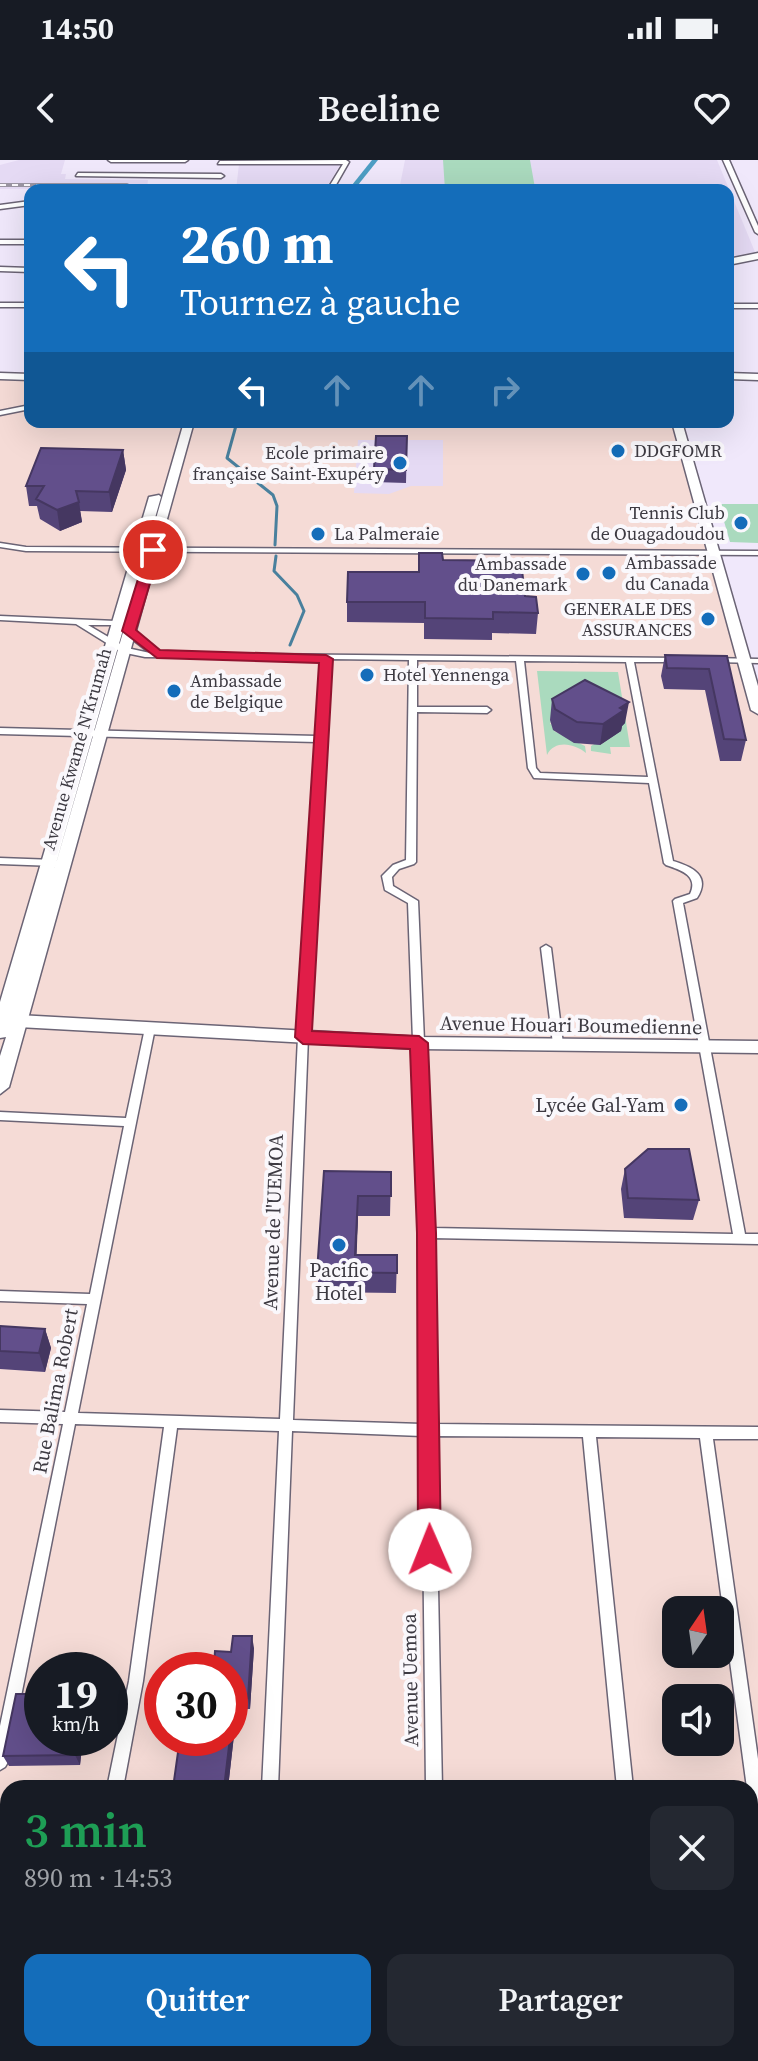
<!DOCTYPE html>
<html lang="fr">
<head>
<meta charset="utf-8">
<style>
	:root { --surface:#171b24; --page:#242831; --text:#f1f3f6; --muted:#9ea1a6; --accent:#146dba }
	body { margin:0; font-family:"Source Serif 4",serif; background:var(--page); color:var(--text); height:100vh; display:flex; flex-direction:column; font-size:30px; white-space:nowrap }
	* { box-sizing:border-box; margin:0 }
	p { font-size:26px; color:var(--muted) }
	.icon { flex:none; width:44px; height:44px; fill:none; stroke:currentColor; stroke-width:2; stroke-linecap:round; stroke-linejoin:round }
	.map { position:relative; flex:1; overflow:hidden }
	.details { position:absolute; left:0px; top:1620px; width:758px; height:282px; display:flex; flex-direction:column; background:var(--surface); border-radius:24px 24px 0 0; box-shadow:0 8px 32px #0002 }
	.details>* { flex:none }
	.guide { position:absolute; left:24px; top:24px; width:710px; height:244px; border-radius:16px; box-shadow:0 8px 32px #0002; background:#146dba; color:#fff; overflow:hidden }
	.needle { width:52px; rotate:13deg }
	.controls { position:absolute; left:662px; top:1436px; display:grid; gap:16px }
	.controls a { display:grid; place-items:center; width:72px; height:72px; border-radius:16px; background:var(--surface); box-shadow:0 8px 32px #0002; font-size:40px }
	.speed { position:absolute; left:24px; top:1492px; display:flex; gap:16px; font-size:40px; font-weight:700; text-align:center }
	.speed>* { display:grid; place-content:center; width:104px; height:104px; border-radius:50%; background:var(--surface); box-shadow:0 8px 32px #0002; line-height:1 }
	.speed small { font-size:20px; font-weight:400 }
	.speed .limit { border:12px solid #d22; background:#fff; color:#111 }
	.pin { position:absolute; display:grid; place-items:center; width:68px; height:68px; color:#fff; margin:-34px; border:4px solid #fff; border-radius:50%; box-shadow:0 2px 8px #0007 }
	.me { position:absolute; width:88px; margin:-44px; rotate:359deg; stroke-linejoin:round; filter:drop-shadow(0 0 6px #0008) }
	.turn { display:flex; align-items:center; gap:28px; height:168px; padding:0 24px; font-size:36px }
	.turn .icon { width:104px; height:104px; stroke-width:2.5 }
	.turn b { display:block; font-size:56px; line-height:68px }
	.lanes { display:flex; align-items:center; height:76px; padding:0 24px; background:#0003; justify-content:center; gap:40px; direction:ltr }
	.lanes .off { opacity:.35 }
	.round { display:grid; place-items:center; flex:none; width:84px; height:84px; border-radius:16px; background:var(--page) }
	.overview { display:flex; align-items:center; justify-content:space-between; height:136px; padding:0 24px }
	h1 { font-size:48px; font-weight:600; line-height:60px; color:#1e9e55 }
	.button { display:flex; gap:16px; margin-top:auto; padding:16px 24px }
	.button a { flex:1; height:92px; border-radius:16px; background:var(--accent); color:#fff; font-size:32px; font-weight:600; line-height:92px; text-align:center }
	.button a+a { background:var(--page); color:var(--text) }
	.status { display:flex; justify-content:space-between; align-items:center; height:56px; padding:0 40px; background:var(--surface); direction:ltr }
	.status svg { height:22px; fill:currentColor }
	header { display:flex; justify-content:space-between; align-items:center; height:104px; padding:0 24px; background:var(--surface); font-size:36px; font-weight:600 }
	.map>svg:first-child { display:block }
	.commercial { fill:#f5dbd6; fill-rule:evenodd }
	.built { fill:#e5daf4 }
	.green { fill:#aadabe }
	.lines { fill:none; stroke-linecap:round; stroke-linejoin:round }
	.stream { stroke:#49809d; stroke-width:3 }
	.canal { fill:#4e9ec4; fill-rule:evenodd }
	.street-casing { stroke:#6b6475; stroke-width:3 }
	.secondary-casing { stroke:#6b6475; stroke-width:3 }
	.primary-casing { stroke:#6b6475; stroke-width:3 }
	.highway-casing { stroke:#6b6475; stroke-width:3 }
	.street { fill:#fff; fill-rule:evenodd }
	.secondary { fill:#fff; fill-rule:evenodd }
	.primary { fill:#fff; fill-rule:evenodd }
	.highway { fill:#fff; fill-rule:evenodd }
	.rail-casing { stroke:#9b95a3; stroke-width:4 }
	.rail { stroke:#faf8fc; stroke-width:2; stroke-dasharray:6; stroke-linecap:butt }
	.wall { fill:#544478 }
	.shaded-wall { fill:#453761 }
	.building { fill:#624f8b; stroke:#453761; stroke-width:2 }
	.route { fill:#e11d48; stroke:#92132f; stroke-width:2 }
	.poi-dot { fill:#146dba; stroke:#faf8fc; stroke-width:3 }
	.labels { text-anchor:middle; stroke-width:8; stroke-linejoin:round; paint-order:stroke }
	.far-poi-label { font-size:18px; fill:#3d3a42; stroke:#faf8fc; text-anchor:start }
	.far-street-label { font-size:18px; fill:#3d3a42; stroke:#faf8fc }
	.street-label { font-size:20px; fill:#3d3a42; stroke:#faf8fc }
	.poi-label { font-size:20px; fill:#3d3a42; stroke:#faf8fc; text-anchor:end }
</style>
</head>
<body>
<div class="status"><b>14:50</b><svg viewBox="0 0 49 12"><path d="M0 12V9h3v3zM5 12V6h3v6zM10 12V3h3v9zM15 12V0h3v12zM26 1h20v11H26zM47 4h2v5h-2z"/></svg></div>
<header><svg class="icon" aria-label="back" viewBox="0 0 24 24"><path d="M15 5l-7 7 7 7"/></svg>Beeline<svg class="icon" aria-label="heart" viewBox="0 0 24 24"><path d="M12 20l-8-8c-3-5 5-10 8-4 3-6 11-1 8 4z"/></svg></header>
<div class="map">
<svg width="758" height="1901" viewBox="0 0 758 1901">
	<rect width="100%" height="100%" fill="#f0e8fb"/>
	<path class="commercial" d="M0,216L30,217V262H677L758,551V1901H0ZM676,1450H720V1494H676ZM42,1510H110V1578H42ZM162,1510H230V1578H162ZM676,1538H720V1582H676ZM8,1628H750V1894H8Z"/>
	<path class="built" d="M19,0H65L61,14H66L65,19L148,20L147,28L0,29V5Z
		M405,0H717L755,92L728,97V30H399Z
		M341,3L325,30H236L239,4Z
		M358,280H443V326H411L389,334L354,333Z"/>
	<path class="green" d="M443,0H530L535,28L445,30Z
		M719,344H758V383L730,382Z
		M537,511L618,512L630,587H610L611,594L591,591V586L596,583L600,585L620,571L571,546L553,558L550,564L560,566L554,571L585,586L586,593C575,584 555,579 547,595Z
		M750,1870L758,1877V1901H672L673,1894H750Z"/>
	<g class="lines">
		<path class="stream" d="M237,262L227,298L273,335L277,346L275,385
			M276,396L274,411L297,435L304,451L290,485"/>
		<path class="canal" d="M372,0H378L354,30H348Z"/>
		<defs>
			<path id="street" d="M108,0H188L185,2H111Z
				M723,0H729L758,66V74L755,72Z
				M220,1L346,0L349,2L333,30H327L343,4H218Z
				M78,13L221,14L224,16L221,18L76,16Z
				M30,41V45L0,49V45Z
				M0,80H30V84H0Z
				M0,107L30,108V112L0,111Z
				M0,143H30V147H0Z
				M728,144H758V148H728Z
				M30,245V249L0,255V251Z
				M0,383L26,387L758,391V395L26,391L0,387Z
				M0,456L116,461L160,493L677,498L681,500L677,502H634L673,701C693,707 711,716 697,738L683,743L745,1074H758V1084L432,1078L435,1264L758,1267V1279H713L758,1599V1663L753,1660L750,1653V1628H747L700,1278L596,1277L633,1628H617L583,1277L435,1276L442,1628H426L422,1276L292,1271L278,1628H262L279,1271L177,1268L143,1521L123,1628H107L129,1521L164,1267L75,1264L8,1602L5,1607L0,1610V1566L63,1264L0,1262V1250L65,1252L87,1144L0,1141V1131L90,1134L124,966L0,960V952L126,958L145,868L146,865H154L155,868L78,1253L280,1259L298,877L317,582L0,574V568L317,576L322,499L145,497L121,492L76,464L0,460ZM88,465H114L150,493L127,488ZM330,499L409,500L406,700L393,705L382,716L385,730L408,743L420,1073L422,1264L293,1260L308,877ZM417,500L516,501L528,608L534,618L649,623L664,703L666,705C680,710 699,715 690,734L675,739L673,741L733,1074L432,1068L418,741L393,726L392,717L399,709L414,704L416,702L417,552L487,553L491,550L487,547H417ZM524,501L626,502L648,617L540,613L536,608Z
				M712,498L758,499V503L715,502H712Z
				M0,698L55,700L60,703L55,706L0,704Z
				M546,785L551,788L563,884L558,888L553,884L541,788Z
				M250,1894H266V1901H250Z
				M431,1894H447L446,1901H430Z"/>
			<path id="secondary" d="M0,854L419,877L758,881V893L419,889L0,866Z
				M750,1827L758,1830V1856L750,1853Z
				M0,1884H8V1894H169L172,1901H0Z
				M223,1894H252L249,1901H220Z
				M632,1894H656V1901H632Z"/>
			<path id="primary" d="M728,213L758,214V220L728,219Z
				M184,262H194L9,927L0,934V896L6,877L0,878V842L149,337L159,335L161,337L53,714Z
				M672,262H682L758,526V554L751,550Z"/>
			<path id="highway" d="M758,93V99L728,105V99Z
				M0,213L30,214V220L0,219Z"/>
		</defs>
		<use href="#street" class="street-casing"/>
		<use href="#secondary" class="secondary-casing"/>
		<use href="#primary" class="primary-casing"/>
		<use href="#highway" class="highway-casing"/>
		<use href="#street" class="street"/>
		<use href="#secondary" class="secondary"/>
		<use href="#primary" class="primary"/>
		<use href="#highway" class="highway"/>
		<defs>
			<path id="rail" d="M0,25H127"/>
		</defs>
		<use href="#rail" class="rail-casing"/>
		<use href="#rail" class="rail"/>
	</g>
	<path class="wall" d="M407,276L406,323L374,322V309Z
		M123,290L126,310L112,352L80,351L82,362L60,371L40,359L37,346H29L26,326Z
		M419,393L443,400L525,436L538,453L536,474L492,473V480L424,479V463L347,462V442L418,412Z
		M665,495L727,496L746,580L741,601H720L705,530L664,529L661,516Z
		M552,539L625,563L622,566L621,571L600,585L574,583L553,570L550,560Z
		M625,1009L699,1040L693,1060L624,1058L621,1029Z
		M324,1011L391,1012L390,1056H358L356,1095H397L396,1133L319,1132L317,1112Z
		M0,1166L45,1169L51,1188L45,1212L0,1209Z
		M254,1488L250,1549H237L228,1628H173L214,1506Z
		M42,1578H83L80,1605L9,1606L3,1596Z"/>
	<path class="shaded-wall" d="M123,290L126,310L112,352L109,332Z
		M79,342L82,362L60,371L57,350Z
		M629,542L625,563L622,566L621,571L600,585L603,564L620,548Z
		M358,1036V1056L356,1114L355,1095Z
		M45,1169L51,1188L45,1212L39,1193Z
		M252,1476L254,1488L250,1549L248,1538Z
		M235,1538L237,1549L228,1628H224Z
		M77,1578H83L80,1605L75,1595Z"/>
	<path class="building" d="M376,276H407L406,310L374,309Z
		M41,288L123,290L109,332L76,331L79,342L57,350L36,339L44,326H26Z
		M419,393H442L443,400L521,401L525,436L536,437L538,453L493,452V459L425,458V442H347L348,412H419Z
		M665,495L727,496L746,580L724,579L709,509L667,508Z
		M585,520L629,542L620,548L624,550L603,564L577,562L555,549L552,539Z
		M648,989H689L699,1040L628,1038L625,1009Z
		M324,1011L391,1012V1036H358L355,1095H397V1113L317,1112Z
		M0,1166L45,1169L39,1193L0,1191Z
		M233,1476H252L248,1538H235L230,1577V1510H199V1506H214L215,1491L231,1492Z
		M16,1534H42V1578H77L75,1595L3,1596Z
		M180,1578H230L224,1628H173Z"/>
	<path class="route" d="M153,386L160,390L136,470L160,490L326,495L333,499L312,871L419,876L428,883L436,1073L441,1390L438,1397L430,1401L422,1397L418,1390L417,1073L410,889L303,884L295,877L319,503L157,498L122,471L147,390Z"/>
	<g class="poi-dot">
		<circle cx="618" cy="291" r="8"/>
		<circle cx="400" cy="303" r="8"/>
		<circle cx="741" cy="363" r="8"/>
		<circle cx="318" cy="374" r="8"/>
		<circle cx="609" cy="413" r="8"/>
		<circle cx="583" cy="414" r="8"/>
		<circle cx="708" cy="459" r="8"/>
		<circle cx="367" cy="515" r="8"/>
		<circle cx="174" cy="531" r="8"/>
		<circle cx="681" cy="945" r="8"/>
		<circle cx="339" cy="1085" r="8"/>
	</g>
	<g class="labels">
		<g class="far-poi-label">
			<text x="634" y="297">DDGFOMR</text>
			<text x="384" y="299" text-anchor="end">Ecole primaire<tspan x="384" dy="21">française Saint-Exupéry</tspan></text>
			<text x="725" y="359" text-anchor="end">Tennis Club<tspan x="725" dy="21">de Ouagadoudou</tspan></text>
			<text x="334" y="380">La Palmeraie</text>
			<text x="625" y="409">Ambassade<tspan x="625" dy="21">du Canada</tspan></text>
			<text x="567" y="410" text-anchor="end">Ambassade<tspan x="567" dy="21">du Danemark</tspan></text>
			<text x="692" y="455" text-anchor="end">GENERALE DES<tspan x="692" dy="21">ASSURANCES</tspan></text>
			<text x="383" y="521">Hotel Yennenga</text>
			<text x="190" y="527">Ambassade<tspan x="190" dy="21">de Belgique</tspan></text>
		</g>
		<g class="far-street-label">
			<text transform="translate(77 589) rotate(-74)" y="6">Avenue Kwamé N'Krumah</text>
		</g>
		<g class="street-label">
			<text transform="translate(571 865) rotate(1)" y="7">Avenue Houari Boumedienne</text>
			<text transform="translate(273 1062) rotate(-88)" y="7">Avenue de l'UEMOA</text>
			<text transform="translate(55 1231) rotate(-79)" y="7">Rue Balima Robert</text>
			<text transform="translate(410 1520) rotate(-91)" y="7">Avenue Uemoa</text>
		</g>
		<g class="poi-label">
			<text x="665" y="952">Lycée Gal-Yam</text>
			<text x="339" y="1117" text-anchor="middle">Pacific<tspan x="339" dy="23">Hotel</tspan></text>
		</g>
	</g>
</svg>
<div class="controls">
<a><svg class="needle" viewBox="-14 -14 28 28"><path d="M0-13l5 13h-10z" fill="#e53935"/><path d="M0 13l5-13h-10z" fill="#9ea1a6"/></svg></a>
<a><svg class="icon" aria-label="sound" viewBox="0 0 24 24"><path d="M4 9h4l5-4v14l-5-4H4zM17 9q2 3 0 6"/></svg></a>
</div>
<div class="speed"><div>19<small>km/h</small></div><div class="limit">30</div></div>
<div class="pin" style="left:153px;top:390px;background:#d93025"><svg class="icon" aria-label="arrive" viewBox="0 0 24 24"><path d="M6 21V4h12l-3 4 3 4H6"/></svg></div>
<svg class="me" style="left:430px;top:1390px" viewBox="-20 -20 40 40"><circle r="19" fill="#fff"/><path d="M0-13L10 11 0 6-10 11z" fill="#e11d48"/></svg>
<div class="guide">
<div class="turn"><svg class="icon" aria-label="left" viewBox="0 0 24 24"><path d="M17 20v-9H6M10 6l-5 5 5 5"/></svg><div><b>260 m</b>Tournez à gauche</div></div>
<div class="lanes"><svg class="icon" aria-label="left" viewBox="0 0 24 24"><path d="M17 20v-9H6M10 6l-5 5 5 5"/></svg><svg class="icon off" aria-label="ahead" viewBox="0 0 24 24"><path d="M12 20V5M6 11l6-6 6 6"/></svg><svg class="icon off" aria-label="ahead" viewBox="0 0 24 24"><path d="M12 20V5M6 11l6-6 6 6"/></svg><svg class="icon off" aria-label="right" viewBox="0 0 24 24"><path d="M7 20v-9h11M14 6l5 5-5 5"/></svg></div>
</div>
<section class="details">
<div class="overview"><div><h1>3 min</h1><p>890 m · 14:53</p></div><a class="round"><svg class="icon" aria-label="close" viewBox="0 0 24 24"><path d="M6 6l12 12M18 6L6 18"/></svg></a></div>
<div class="button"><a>Quitter</a><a>Partager</a></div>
</section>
</div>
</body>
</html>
